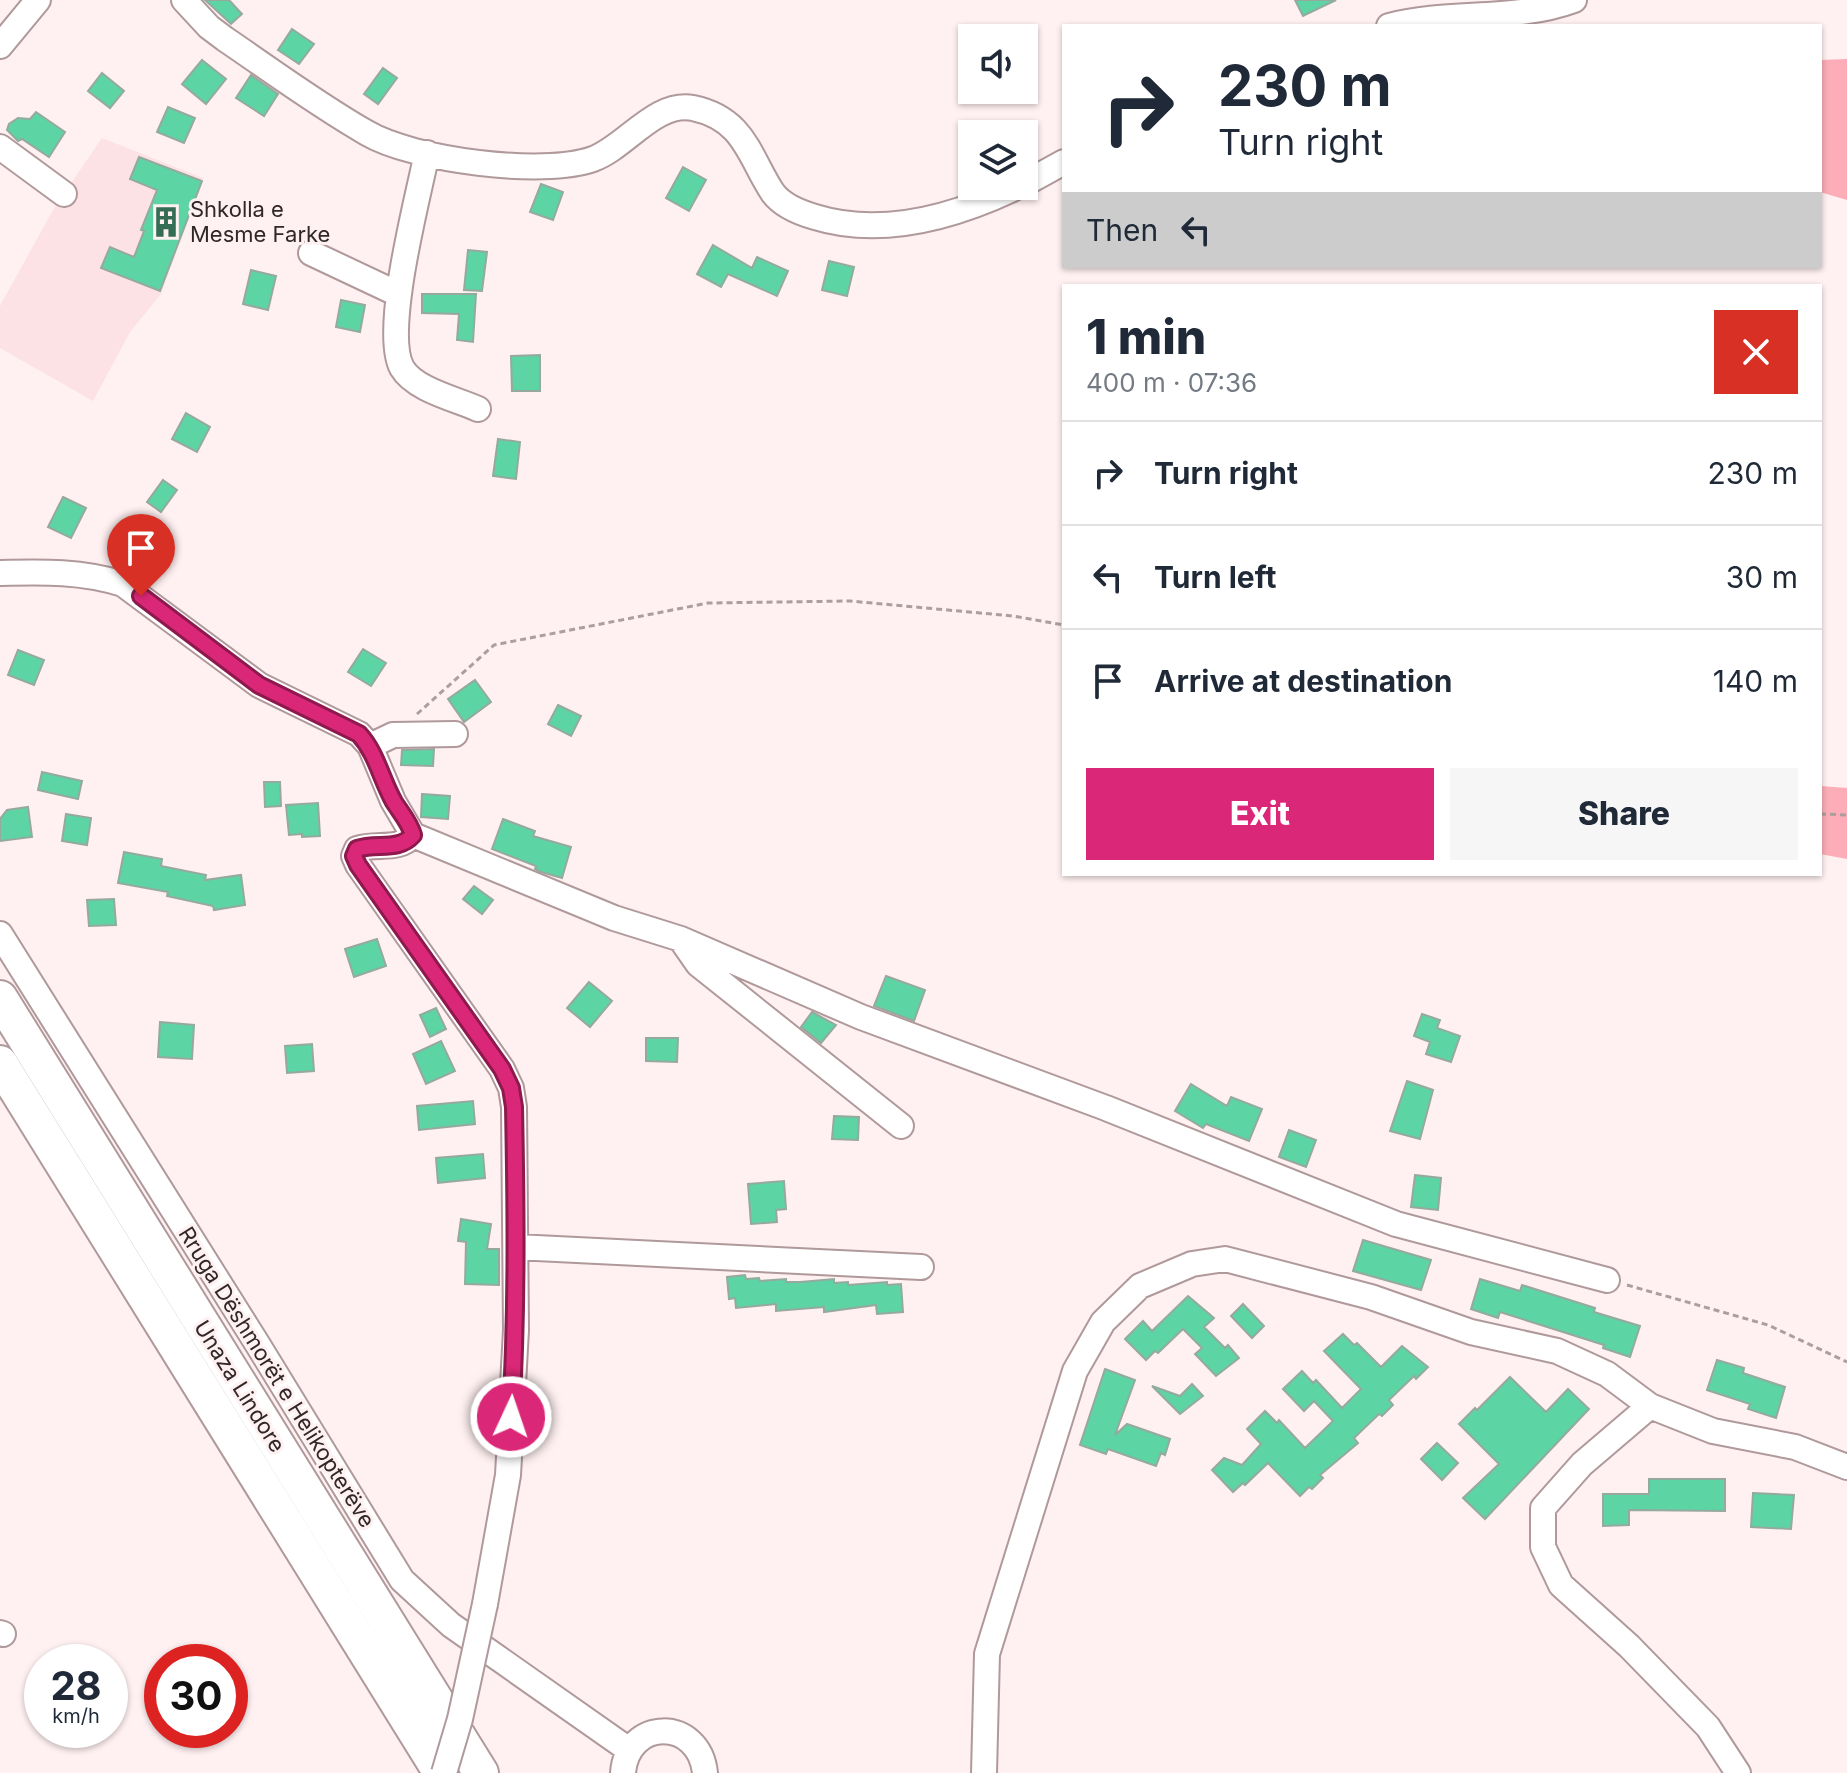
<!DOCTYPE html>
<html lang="en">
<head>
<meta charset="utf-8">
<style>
	:root { --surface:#fff; --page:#f6f6f7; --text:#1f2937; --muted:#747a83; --line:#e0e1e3; --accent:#db2777 }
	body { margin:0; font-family:Inter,sans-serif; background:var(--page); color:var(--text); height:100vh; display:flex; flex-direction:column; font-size:30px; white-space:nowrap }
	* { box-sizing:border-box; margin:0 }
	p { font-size:26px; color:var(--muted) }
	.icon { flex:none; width:44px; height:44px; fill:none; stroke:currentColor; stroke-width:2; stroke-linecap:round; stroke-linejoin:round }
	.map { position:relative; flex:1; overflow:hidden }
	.details { position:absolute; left:1062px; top:284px; width:760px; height:592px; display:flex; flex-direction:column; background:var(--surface); border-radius:0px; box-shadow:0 2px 6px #0004 }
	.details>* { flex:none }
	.guide { position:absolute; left:1062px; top:24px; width:760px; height:244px; border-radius:0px; box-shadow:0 2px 6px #0004; background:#fff; color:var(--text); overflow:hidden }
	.buttons { position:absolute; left:958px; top:24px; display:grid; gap:16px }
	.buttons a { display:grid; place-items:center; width:80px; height:80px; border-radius:0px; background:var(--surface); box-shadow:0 2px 6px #0004; font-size:40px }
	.speed { position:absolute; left:24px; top:1644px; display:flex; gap:16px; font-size:40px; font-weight:700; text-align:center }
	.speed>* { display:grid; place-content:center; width:104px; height:104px; border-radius:50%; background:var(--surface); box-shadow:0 2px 6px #0004; line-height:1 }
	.speed small { font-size:20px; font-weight:400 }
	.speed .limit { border:12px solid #d22; background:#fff; color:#111 }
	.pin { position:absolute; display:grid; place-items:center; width:68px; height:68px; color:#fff; margin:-82px -34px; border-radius:50% 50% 50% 0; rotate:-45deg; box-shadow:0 0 8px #0007 }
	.pin .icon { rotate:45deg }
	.me { position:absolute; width:88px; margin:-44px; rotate:3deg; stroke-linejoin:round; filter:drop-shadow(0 0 6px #0008) }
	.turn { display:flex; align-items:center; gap:28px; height:168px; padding:0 24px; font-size:36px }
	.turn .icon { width:104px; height:104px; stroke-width:2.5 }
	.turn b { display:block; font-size:56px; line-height:68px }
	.then { display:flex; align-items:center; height:76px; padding:0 24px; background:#0003; gap:16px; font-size:30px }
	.round { display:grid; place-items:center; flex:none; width:84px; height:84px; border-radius:0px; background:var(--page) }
	.headline { display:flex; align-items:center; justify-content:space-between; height:136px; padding:0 24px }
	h1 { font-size:48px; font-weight:800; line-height:60px }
	.action { display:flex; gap:16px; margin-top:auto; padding:16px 24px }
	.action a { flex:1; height:92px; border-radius:0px; background:var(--accent); color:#fff; font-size:32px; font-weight:800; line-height:92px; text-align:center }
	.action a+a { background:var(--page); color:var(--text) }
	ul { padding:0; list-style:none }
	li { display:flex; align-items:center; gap:24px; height:104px; padding:0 24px; border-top:2px solid var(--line) }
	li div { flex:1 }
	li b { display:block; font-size:30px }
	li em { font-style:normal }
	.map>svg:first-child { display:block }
	.built { fill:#fce2e4 }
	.green { fill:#fcadb7 }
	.building { fill:#5dd4a3; stroke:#95a99f; stroke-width:2 }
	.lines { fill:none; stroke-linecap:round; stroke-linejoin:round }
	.minor-casing { stroke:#b0999b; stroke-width:28 }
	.highway-casing { stroke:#b0999b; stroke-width:38 }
	.path { stroke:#ab9e9f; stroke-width:3; stroke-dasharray:6 4; stroke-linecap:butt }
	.minor { stroke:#fff; stroke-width:24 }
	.highway { stroke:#fff; stroke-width:34 }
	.minor-bridge-casing { stroke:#b0999b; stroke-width:28; stroke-linecap:butt }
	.minor-bridge { stroke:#fff; stroke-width:24 }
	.route-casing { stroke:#8e194d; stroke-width:20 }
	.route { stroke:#db2777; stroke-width:14 }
	.labels { text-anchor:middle; stroke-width:6; stroke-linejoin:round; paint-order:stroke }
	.poi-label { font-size:22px; fill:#302728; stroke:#fff0f1; text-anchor:start }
	.street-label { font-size:22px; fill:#302728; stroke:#fff0f1 }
</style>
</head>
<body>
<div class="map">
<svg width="1847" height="1773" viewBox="0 0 1847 1773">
	<rect width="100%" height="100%" fill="#fff0f1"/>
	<path class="built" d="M102,138L203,178L161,294L130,332L93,401L0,348V306L53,210Z"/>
	<path class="green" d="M1847,59V200L1820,192V60Z
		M1820,786L1847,788V859L1820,854Z"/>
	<path class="building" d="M205,0H229L242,14L231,24Z
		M1295,0H1336L1303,16Z
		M292,29L314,44L299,64L278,50Z
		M202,60L226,79L206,104L182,84Z
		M383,68L397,78L378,104L364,94Z
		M102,73L124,91L110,108L88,91Z
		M251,75L278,94L264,116L236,98Z
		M168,107L195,118L184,143L157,132Z
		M36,112L65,132L49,157L22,139L18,141L7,130L9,124L18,118L30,119Z
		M139,157L202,181L160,291L101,268L110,247L134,257L144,231L141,230L157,190L130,179Z
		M683,167L706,180L689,211L666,198Z
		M541,184L563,192L553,220L530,212Z
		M713,245L752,268L757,257L788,271L777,296L728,274L721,287L697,274Z
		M468,250L487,252L482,291L464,290Z
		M829,261L854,267L847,296L822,290Z
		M251,270L276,276L268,310L243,304Z
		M422,294H476L473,342L457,340L459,314L422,313Z
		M341,300L365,305L360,332L336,327Z
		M540,355V391H512L511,356Z
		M186,413L210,427L197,452L172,439Z
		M498,439L520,442L516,479L493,476Z
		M163,480L177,490L161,512L147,502Z
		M63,497L86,508L71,538L48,527Z
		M363,649L386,663L371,686L348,672Z
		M18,650L44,660L34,685L8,675Z
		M475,680L491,702L464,722L448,699Z
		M558,705L581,716L571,736L548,724Z
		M434,749L433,766L401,765L402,750Z
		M42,772L82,781L78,799L38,790Z
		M264,782H280L281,806L265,807Z
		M422,794L450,796L448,819L421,817Z
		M318,803L320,836L302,837V834L289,835L286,805Z
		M28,807L32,837L0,841V819L7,810Z
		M66,814L91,818L87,845L62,841Z
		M503,819L535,831L533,836L571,847L562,878L541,872L535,869L536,866L492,849Z
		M124,852L162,859L161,866L206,875L205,880L241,875L245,905L214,910L213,906L167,896L168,892L118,883Z
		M474,886L493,900L482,914L463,899Z
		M114,899L116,925L89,926L87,900Z
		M377,939L386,966L354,977L345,949Z
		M886,976L925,990L914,1021L874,1006Z
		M589,982L612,1001L590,1027L567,1008Z
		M436,1008L446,1029L430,1037L420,1015Z
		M812,1012L836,1025L821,1043L801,1027Z
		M1422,1014L1440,1020L1437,1028L1460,1036L1451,1062L1426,1054L1430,1042L1414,1036Z
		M160,1022L194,1025L192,1059L158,1057Z
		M646,1038H678L677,1062L646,1061Z
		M441,1041L455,1071L426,1084L413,1054Z
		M312,1044L314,1071L287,1073L285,1046Z
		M1407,1081L1433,1090L1420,1139L1390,1131Z
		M1191,1084L1227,1106L1231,1097L1262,1109L1249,1141L1206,1124L1203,1128L1175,1111Z
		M473,1101L475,1124L419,1130L417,1106Z
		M834,1116L859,1117L858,1140L832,1139Z
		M1289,1130L1316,1140L1306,1167L1279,1157Z
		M483,1154L485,1178L438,1183L436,1158Z
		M1415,1175L1441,1178L1438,1210L1411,1207Z
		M784,1181L786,1209L776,1210L777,1222L751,1224L748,1184Z
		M461,1219L491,1224L487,1249H499V1285L465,1284L466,1242L458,1241Z
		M1363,1240L1431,1260L1421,1290L1353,1271Z
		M745,1275L746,1279L759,1278L760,1281L786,1279V1282H800L834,1279V1283L848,1282V1285L887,1282V1285L901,1284L903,1312L877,1314L876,1305L824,1312V1307L776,1311V1304L736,1308L735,1298L729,1299L727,1277Z
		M1480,1279L1520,1291L1522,1285L1595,1308L1594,1312L1640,1326L1630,1357L1603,1348L1604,1345L1500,1312L1498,1318L1471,1309Z
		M1188,1296L1214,1318L1204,1327L1225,1348L1228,1345L1239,1358L1216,1376L1195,1354L1202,1348L1183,1329L1158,1353L1155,1351L1146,1360L1125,1339L1143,1321L1152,1331Z
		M1243,1304L1264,1326L1252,1338L1231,1316Z
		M1343,1334L1354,1345L1357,1343L1381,1367L1402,1346L1428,1367L1416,1379L1414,1376L1389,1400L1393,1405L1382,1416L1379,1414L1354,1438L1358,1443L1320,1475L1323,1478L1312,1489L1309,1487L1300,1496L1268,1463L1245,1485L1243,1483L1233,1492L1212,1470L1224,1458L1242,1465L1261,1444L1247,1429L1265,1411L1277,1423L1279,1420L1305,1448L1333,1421L1314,1401L1304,1411L1283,1389L1302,1371L1313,1383L1316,1380L1342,1408L1361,1389L1324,1351Z
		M1717,1360L1744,1368L1743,1373L1785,1387L1776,1418L1748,1409L1750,1404L1707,1390Z
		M1105,1369L1135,1380L1115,1435L1127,1424L1170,1439L1165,1455L1161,1453L1156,1466L1108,1449L1106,1454L1080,1445Z
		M1510,1377L1546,1412L1568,1389L1589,1409L1485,1519L1463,1498L1499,1464L1459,1424L1475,1408L1477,1410Z
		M1192,1384L1203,1396L1180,1414L1152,1386L1180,1396Z
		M1437,1443L1458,1463L1442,1480L1421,1459Z
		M1649,1479H1725V1511L1629,1510V1525L1603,1526V1494H1649Z
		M1753,1493L1794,1495L1791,1529L1751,1527Z"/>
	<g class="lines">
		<defs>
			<path id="minor" d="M184,0L209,27L225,39C272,71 318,105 367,133C413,160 543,177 593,159C626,147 655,101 693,108C745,119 749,157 773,193C782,205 801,213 815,217C883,238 957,216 1019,186
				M1389,26C1450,10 1514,22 1574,0
				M0,46L38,0
				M0,147L64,194
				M427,153C418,197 382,332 402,368C415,390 456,399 478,409
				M1024,184L1064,162
				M311,253L398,294
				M0,573C43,572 82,571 123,584L259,685L359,734L370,746L393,801L413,835L614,918L681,939L861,1017L1106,1108L1396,1224L1607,1280
				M370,746L393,735L455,734
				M413,835C398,852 377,842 357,849L354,856L358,865L502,1069L511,1088L514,1107L516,1330L508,1475L485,1604
				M0,934L258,1345L402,1580L451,1625L629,1750
				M682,941L698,964L901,1126
				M516,1247L921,1267
				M1650,1406L1582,1464L1543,1508V1547L1561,1585L1629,1646L1708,1727L1738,1773
				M0,1633L3,1634
				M623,1773C627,1718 699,1717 705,1773
				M984,1773L987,1654L1075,1371L1103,1322L1140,1286L1192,1264L1225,1259L1371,1297L1471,1332L1557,1351L1607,1374L1650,1406L1713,1431L1795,1447L1847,1467"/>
			<path id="highway" d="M0,998L481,1773
				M0,1063L441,1773"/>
		</defs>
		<use href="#minor" class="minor-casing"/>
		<use href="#highway" class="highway-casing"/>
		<path class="path" d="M417,714L494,645L708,603L850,601L1013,616L1064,625
			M1820,814L1847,815
			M1627,1285L1768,1325L1847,1362"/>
		<use href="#minor" class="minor"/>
		<use href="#highway" class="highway"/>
		<defs>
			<path id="minor-bridge" d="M444,1773L460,1719L485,1604"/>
		</defs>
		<use href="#minor-bridge" class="minor-bridge-casing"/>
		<use href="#minor-bridge" class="minor-bridge"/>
	</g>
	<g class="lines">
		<defs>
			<path id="route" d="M141,596L259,685L359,734C377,754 381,779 394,802C401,813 410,823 413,835C398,852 377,842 357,849L354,856L358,865L502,1069L511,1088L514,1107C516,1210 517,1313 511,1417"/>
		</defs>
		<use href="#route" class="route-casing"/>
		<use href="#route" class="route"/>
	</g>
	<defs>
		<symbol id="building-bare" viewBox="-9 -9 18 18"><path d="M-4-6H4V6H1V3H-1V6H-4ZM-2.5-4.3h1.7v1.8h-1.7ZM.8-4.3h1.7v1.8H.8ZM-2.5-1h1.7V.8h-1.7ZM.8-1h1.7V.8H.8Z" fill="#346c54" stroke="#fff0f1" stroke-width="2.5" paint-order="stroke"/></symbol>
	</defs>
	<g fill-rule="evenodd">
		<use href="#building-bare" x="144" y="200" width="44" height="44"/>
	</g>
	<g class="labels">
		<g class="poi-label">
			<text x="190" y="217">Shkolla e<tspan x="190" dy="25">Mesme Farke</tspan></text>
		</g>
		<g class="street-label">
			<text transform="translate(277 1377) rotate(58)" y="8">Rruga Dëshmorët e Helikopterëve</text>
			<text transform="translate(240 1386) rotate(58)" y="8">Unaza Lindore</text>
		</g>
	</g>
</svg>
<div class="buttons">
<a><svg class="icon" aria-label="sound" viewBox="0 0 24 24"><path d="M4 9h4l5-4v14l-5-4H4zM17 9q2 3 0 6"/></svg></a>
<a><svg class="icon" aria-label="layers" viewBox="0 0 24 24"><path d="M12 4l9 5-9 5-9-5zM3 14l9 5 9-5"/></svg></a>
</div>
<div class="speed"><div>28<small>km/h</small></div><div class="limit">30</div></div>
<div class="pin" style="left:141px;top:596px;background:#d93025"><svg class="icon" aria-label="arrive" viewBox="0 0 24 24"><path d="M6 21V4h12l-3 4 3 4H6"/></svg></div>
<svg class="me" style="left:511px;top:1417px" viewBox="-20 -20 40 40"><circle r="17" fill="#db2777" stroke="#fff" stroke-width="3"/><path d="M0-11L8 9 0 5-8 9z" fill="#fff"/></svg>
<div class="guide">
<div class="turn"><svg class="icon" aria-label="right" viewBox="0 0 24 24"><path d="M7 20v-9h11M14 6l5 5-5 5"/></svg><div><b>230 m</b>Turn right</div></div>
<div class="then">Then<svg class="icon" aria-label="left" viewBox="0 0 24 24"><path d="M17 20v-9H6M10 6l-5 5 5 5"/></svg></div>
</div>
<section class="details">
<div class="headline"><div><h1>1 min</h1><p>400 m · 07:36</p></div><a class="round" style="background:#d93025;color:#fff"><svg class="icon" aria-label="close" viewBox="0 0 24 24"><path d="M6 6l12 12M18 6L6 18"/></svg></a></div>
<ul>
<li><svg class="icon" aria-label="right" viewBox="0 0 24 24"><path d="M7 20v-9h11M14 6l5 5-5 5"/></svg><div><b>Turn right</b></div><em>230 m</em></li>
<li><svg class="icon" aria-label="left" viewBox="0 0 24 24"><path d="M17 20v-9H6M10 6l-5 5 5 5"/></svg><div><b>Turn left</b></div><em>30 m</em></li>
<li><svg class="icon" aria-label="arrive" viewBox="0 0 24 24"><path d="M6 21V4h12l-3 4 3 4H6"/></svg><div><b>Arrive at destination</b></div><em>140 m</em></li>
</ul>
<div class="action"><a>Exit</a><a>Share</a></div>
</section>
</div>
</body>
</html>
